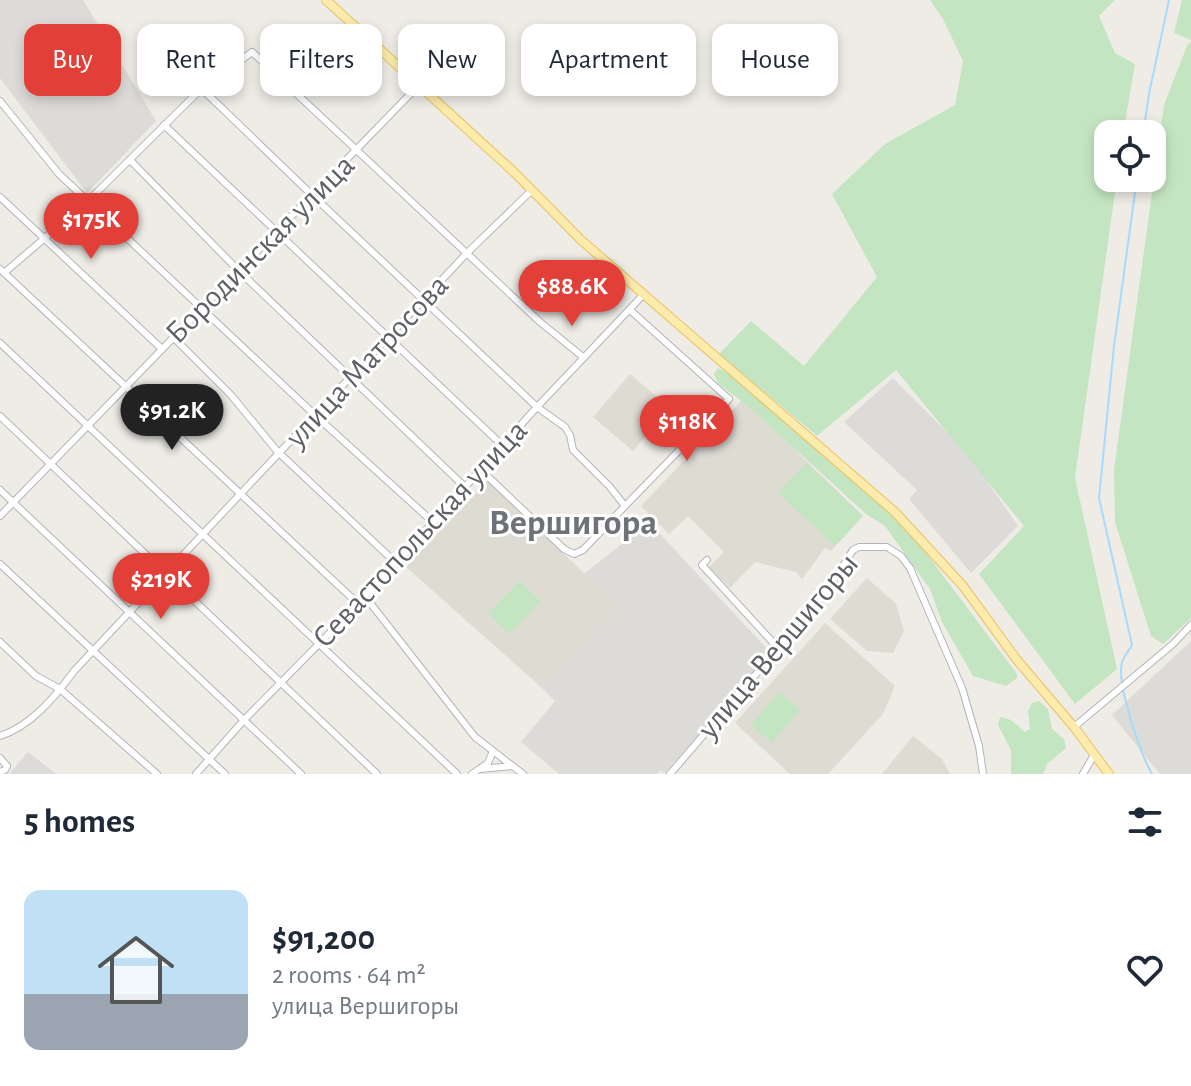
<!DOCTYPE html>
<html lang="en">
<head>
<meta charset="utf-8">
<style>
  body { margin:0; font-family:"Alegreya Sans",sans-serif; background:#f2f2f3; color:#1f2937; height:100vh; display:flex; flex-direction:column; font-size:30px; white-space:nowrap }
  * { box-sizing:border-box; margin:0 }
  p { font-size:26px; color:#747a83 }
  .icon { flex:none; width:44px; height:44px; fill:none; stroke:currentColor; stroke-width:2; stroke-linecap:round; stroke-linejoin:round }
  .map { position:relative; height:774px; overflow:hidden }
  .panel { display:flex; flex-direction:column; background:#fff; flex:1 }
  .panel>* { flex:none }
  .top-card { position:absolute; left:24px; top:24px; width:1144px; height:72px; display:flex; gap:16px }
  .controls { position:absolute; left:1094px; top:120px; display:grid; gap:16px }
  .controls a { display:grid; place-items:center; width:72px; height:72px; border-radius:16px; background:#fff; box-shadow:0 4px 12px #0003; font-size:40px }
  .price { position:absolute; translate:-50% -68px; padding:0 18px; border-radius:28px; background:#e13f38; color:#fff; font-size:26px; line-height:52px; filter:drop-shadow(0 2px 4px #0008) }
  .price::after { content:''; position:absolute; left:50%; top:48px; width:24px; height:18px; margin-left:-12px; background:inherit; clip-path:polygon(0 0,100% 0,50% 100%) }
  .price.current { background:#222; color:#fff }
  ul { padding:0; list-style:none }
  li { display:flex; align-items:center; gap:24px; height:200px; padding:0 24px }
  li+li { border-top:2px solid #e0e1e3 }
  li span { display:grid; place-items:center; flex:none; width:224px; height:160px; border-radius:16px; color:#555 }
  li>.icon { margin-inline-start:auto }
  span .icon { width:96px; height:96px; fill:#fffc; stroke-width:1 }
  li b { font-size:34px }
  h2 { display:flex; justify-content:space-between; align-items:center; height:96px; padding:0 24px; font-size:34px }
  .chip { padding:0 28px; border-radius:16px; background:#fff; box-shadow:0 4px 12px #0003; font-size:28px; line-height:72px }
  .chip.current { background:#e13f38; color:#fff }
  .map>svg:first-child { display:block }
  .industrial { fill:#dddbd7 }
  .education { fill:#dedbd3 }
  .green { fill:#c4e5c2 }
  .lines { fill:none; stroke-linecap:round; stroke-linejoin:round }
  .stream { stroke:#a8dafb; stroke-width:2 }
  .minor-casing { stroke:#b2b5b9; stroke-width:8 }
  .major-casing { stroke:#ebc061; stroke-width:10 }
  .minor { stroke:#fff; stroke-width:6 }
  .major { stroke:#fbecad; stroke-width:8 }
  .labels { text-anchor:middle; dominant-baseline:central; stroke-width:6; stroke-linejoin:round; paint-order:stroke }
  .street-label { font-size:32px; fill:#5d6065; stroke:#fff }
  .quarter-label { font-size:36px; font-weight:bold; fill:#6e7276; stroke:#fff }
</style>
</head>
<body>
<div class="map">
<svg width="1191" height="774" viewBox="0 0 1191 774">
  <rect width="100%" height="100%" fill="#eeece5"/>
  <g class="industrial">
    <polygon points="0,0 83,0 156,121 87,193 0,78"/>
    <polygon points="893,378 967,452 1018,526 971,573 909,499 917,490 844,422"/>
    <polygon points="649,522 768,650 751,675 665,773 660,770 657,774 559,774 521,742 555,701 541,687 621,610 584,574"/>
    <polygon points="1191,641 1191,774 1160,774 1112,715"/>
    <polygon points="28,752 56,774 9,774"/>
  </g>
  <g class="education">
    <polygon points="630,374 670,408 633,451 593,417"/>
    <polygon points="743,399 863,516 831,551 825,548 802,579 796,572 755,562 730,588 709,567 724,552 688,516 669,534 641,506"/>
    <polygon points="488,481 622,610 541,687 406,567"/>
    <polygon points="867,578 896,604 904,631 893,653 867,651 830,619"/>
    <polygon points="825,623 895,686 883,714 828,774 790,774 735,723"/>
    <polygon points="913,736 942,759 950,774 882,774"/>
  </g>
  <g class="green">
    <polygon points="930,0 1115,0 1099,16 1115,53 1135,64 1123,134 1108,134 1108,178 1117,178 1075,478 1117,669 1075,704 979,574 1024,526 896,370 817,436 719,354 751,321 804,366 877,277 832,194 885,144 955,105 963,61 943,19"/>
    <polygon points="1182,0 1191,0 1191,40 1174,33"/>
    <polygon points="1191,41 1191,618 1163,644 1151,636 1115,522 1114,470 1164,105 1187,46"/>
    <polygon points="718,368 733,376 882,506 920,545 1017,674 1017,678 1006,686 973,676 942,622 930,589 885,526 866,514 751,409 718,383 714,374"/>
    <polygon points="806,463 863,516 835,546 778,493"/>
    <polygon points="519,581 541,601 509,634 488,613"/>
    <polygon points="779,692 800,710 772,743 751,725"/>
    <polygon points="1039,701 1048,709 1052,729 1064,739 1066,748 1047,764 1043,774 1011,774 1011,750 998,725 1000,717 1011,720 1025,732 1030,729 1028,711 1032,703"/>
  </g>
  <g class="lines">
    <g class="stream">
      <polyline points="1143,134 1149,94 1169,0"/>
      <path d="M1137 178 1114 346 1099 498 1132 645C1129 650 1124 657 1122 662 1116 684 1141 755 1152 774"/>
    </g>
    <defs>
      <g id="minor">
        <polyline points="202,89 312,195 537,407 565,427 570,435 573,450 610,487 625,506 583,550 574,554 564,549 481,470"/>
        <polyline points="0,101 59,174 316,416 434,523"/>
        <polyline points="164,125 503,446"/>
        <polyline points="130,160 239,271 465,487"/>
        <polyline points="0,197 161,348"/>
        <polyline points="0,269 353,599 371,604"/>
        <polyline points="4,273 88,201 197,93 252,52 540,322 583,357"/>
        <polyline points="173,337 231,395 277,451 396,563"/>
        <polyline points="0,343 457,774"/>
        <polyline points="0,416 377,774"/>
        <polyline points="0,490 301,774"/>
        <polyline points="625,506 729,399 630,310"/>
        <polyline points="0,516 419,85"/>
        <polyline points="707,560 702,565 778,648"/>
        <polyline points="0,564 225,774"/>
        <polyline points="371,591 371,604 475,737 523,774"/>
        <polyline points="0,642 36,676 60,689 157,774"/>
        <polyline points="1074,727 1173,644 1191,625"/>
        <path d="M0 736C31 726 55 697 74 671L467 253 532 190"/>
        <polyline points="0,758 7,766 5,770 0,772"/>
        <polyline points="480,769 512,766"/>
        <polyline points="196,774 244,720 371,591 537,407 644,294"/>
        <polyline points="472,774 488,763 493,751"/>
        <polyline points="670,774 826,593 853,550 859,547 887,547 901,556 910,568 962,688 979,746 983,774"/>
        <polyline points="1083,774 1094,755"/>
      </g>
      <polyline id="major" points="326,0 517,175 581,240 895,512 963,586 1017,660 1074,727 1109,774"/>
    </defs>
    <use href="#minor" class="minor-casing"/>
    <use href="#major" class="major-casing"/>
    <use href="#minor" class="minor"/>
    <use href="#major" class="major"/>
  </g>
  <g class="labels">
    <g class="street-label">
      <text transform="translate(260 249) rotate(-45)">Бородинская улица</text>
      <text transform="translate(367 361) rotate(-47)">улица Матросова</text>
      <text transform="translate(420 534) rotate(-47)">Севастопольская улица</text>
      <text transform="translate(778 646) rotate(-50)">улица Вершигоры</text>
    </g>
    <g class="quarter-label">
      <text x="573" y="523">Вершигора</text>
    </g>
  </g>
</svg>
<div class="controls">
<a><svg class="icon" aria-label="locate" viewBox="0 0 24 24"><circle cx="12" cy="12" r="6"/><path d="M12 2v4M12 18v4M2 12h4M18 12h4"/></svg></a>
</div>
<b class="price" style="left:91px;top:261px">$175K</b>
<b class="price" style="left:572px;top:328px">$88.6K</b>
<b class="price current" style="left:172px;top:452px">$91.2K</b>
<b class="price" style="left:687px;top:463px">$118K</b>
<b class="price" style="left:161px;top:621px">$219K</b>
<div class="top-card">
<a class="chip current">Buy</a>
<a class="chip">Rent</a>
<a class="chip">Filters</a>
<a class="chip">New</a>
<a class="chip">Apartment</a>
<a class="chip">House</a>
</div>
</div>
<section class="panel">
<h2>5 homes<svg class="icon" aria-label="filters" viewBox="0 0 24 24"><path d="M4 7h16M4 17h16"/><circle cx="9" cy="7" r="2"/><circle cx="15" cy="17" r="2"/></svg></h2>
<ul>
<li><span style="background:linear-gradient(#bfe0f5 65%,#9aa5b1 0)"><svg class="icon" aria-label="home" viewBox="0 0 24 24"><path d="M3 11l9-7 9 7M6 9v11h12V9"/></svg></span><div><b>$91,200</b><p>2 rooms · 64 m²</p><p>улица Вершигоры</p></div><svg class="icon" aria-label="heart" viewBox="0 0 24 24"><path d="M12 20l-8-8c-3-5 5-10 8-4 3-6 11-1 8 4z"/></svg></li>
</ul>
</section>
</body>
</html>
